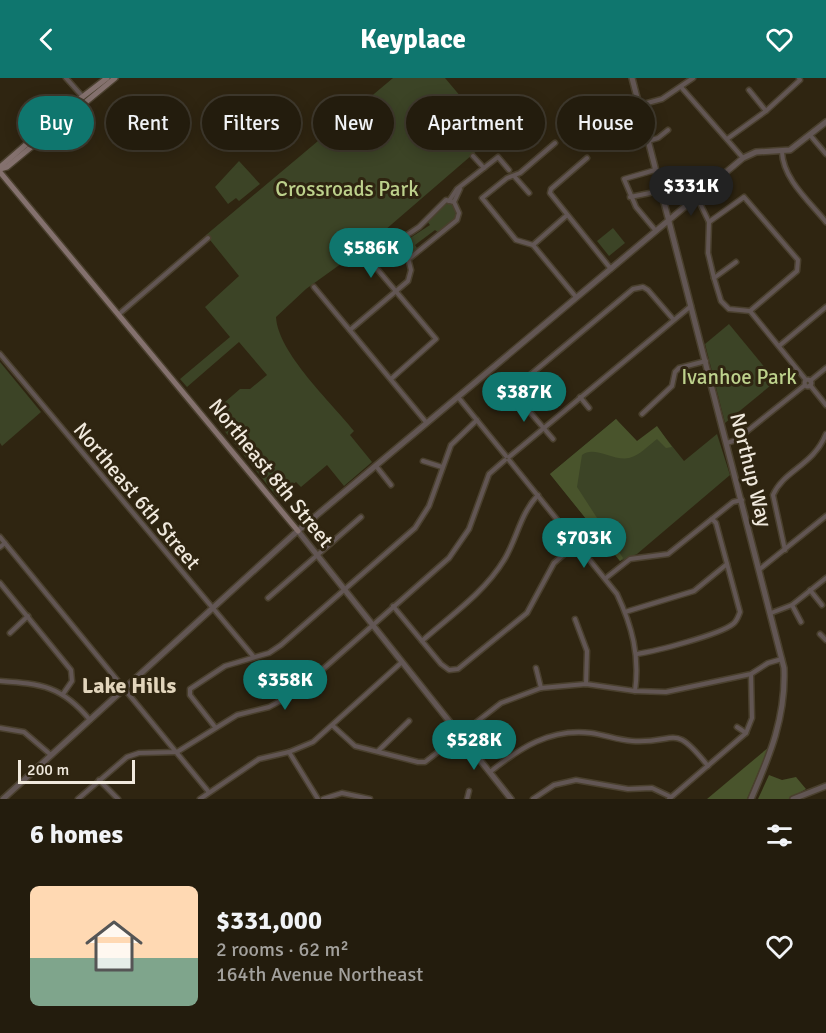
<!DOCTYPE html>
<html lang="en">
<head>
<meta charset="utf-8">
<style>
  body { margin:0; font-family:Signika,sans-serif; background:#2b2516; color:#f1f3f6; height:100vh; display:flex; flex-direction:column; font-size:22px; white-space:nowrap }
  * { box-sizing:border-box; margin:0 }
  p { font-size:20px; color:#a3a19d }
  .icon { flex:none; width:33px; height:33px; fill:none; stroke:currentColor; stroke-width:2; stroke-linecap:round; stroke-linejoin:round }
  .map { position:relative; height:721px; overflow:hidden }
  .drawer { display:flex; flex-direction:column; background:#231c0d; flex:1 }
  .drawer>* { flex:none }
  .guide { position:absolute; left:18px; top:18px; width:790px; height:54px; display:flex; gap:12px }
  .scale { position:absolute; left:18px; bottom:15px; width:117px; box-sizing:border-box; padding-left:6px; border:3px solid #f0e9dd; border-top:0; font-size:16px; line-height:21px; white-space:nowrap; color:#f0e9dd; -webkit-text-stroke:4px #2f2511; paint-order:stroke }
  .price { position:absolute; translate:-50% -51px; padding:0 14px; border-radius:21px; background:#0f766e; color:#fff; font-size:20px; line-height:39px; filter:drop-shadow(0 2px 3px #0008) }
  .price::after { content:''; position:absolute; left:50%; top:36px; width:18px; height:14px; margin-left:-9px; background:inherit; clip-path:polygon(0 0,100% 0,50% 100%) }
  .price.on { background:#222; color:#fff }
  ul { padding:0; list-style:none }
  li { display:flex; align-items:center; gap:18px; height:150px; padding:0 30px }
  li+li { border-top:2px solid #403a2e }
  li span { display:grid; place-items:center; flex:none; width:168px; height:120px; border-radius:9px; color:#555 }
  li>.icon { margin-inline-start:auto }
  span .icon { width:72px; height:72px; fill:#fffc; stroke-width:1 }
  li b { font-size:26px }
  h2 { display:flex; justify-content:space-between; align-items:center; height:72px; padding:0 30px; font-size:26px }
  .tag { padding:0 21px; border-radius:27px; background:#231c0d; box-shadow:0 3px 15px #0003,0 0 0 2px #403a2e; font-size:21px; line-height:54px }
  .tag.on { background:#0f766e; color:#fff }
  header { display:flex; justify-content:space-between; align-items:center; height:78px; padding:0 30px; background:#0f766e; color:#fff; font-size:27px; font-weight:800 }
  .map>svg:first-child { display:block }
  .green { fill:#3c4426 }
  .forest { fill:#49542c }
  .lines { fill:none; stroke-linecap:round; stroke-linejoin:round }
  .minor-casing { stroke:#4a402e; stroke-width:7 }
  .tertiary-casing { stroke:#4a402e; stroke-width:8 }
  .secondary-casing { stroke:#4a402e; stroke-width:8 }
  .minor { stroke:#625654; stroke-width:4 }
  .tertiary { stroke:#625654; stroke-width:5 }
  .secondary { stroke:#84716e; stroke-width:5 }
  .labels { text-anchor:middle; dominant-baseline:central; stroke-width:6; stroke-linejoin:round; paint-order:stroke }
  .park-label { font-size:21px; fill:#bdd18c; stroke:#2f2511 }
  .street-label { font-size:21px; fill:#f0e9dd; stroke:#2f2511 }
  .neighbourhood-label { font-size:22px; font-weight:bold; fill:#e2d5bc; stroke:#2f2511 }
</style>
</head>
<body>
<header><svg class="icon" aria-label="back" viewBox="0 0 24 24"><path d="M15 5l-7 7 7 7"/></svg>Keyplace<svg class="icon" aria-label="heart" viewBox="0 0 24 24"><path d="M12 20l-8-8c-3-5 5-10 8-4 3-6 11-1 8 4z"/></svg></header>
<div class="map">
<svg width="826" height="721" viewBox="0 0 826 721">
  <rect width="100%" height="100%" fill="#2f2511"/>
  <g class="green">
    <path d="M393 0H445L494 58 370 165 306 211 276 239C278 275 331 324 354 353L350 357 372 384 344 408 327 387 301 409 296 404 277 419 211 336 240 311H250L267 297 239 264 187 309 180 301 230 259 205 229 239 198 206 157Z"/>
    <polygon points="239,83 260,106 239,123 236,120 228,126 215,109"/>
    <polygon points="445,124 455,128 456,140 439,155 435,152 415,167 417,170 409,177 405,177 400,168 401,162 408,157 410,160 430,147 427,143"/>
    <polygon points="613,150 625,165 609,178 597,163"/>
    <polygon points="729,246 776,303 725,345 705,266"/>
    <polygon points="0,284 41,334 2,368 0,365"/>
    <polygon points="616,341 639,370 660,353 684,383 717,356 730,397 637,476 620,483 550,396"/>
  </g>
  <g class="forest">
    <path d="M616 341 637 363 657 348 672 369 666 370 657 361C649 367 639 378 629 380 612 383 594 367 582 377L577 409 623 480 620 483 550 396Z"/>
    <polygon points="769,669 747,721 707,721"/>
    <polygon points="769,697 782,702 796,699 806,711 789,721 758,721"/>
  </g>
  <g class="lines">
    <defs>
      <g id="minor">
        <polyline points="66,0 83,19"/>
        <polyline points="681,9 743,80"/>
        <polyline points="749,12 766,33"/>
        <polyline points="640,27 662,21 693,0"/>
        <polyline points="810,57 826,76"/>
        <polyline points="727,61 766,33 800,2 799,0"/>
        <polyline points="648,63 658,60 668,52"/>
        <polyline points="555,65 520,95 507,100 482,120 516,162 533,167 576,219"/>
        <path d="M782 74C783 101 810 124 826 144"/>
        <polyline points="473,78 484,90"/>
        <polyline points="587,80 551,111 550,115 611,191"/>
        <polyline points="655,92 624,101 636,129 656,153"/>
        <polyline points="514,98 529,115"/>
        <polyline points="630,119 650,115"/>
        <polyline points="697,119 709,144 708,175 714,200 721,223 729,231 750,233 806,302"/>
        <polygon points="446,122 454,124 459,135 457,142 410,180 403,179 398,172 398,163 419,149"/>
        <polyline points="449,123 457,111 498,79 509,92"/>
        <polyline points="454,124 460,111"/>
        <polyline points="709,144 744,119 798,182 797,193 750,233"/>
        <polyline points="533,167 566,138"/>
        <polyline points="362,173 436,261 391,301"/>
        <polyline points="714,200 736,184"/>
        <polyline points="314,209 426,344"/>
        <polyline points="119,236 208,160"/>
        <polyline points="350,252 408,203 411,192 408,180"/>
        <polyline points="779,268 826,229"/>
        <polyline points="0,276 253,578"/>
        <circle cx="808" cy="305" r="3.5"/>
        <polyline points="810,303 826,290"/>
        <polyline points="810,307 826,327"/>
        <polyline points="458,319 506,378"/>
        <polyline points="580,319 589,330"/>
        <polyline points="642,336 672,308 675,294 679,290 706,283"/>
        <polyline points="553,361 517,319 518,307 633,211 643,209 648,212 673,241"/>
        <polyline points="727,365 736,362 805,307"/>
        <polyline points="509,379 691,228"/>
        <path d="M509 382 617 516C632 548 640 578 635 613"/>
        <polyline points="423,383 442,389"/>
        <polyline points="376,388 391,407"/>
        <polyline points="0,459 208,713"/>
        <polyline points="0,469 5,465"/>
        <path d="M785 472 773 417C784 392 813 388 826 356"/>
        <polyline points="760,491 826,438"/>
        <polyline points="606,500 630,481 668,476 733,424 742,422"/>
        <polyline points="0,505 71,592 72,603 63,616"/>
        <polyline points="810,512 822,527"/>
        <polyline points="268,520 361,439"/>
        <polyline points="792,527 801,544"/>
        <polyline points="393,528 441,586 449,592 458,591 527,535 554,485 577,465"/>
        <polyline points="625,534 694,513 727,486"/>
        <polyline points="771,535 792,527 826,500"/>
        <polyline points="575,541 587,573 586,606"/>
        <polyline points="10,555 28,538"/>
        <polyline points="820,556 826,562"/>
        <path d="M422 563C450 538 484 515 504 482 517 461 520 436 538 417"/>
        <path d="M637 576C656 573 719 557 733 546 737 543 738 539 740 534L716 445 712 441"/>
        <polyline points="536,590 541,610"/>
        <path d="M0 603C42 606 62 608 90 642"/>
        <polyline points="333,648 355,668 418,684 425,684 501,625 541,610 586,606 635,613 666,614 751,596 768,585 782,581"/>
        <polyline points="215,649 190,617 190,611 225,588 269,575 281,567 415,450 429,428 451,367 477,342"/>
        <polyline points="737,649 746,655"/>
        <polyline points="0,650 24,654 51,677"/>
        <polyline points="378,673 409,643"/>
        <polyline points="289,674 318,721"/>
        <path d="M490 694C520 670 550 650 591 655 605 657 618 662 632 663 678 666 672 643 708 688"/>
        <polyline points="99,702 118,721"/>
        <polyline points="78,721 127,679 139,675 177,674 237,637 269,629 297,614 449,480 469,451 489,396 505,382"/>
        <polyline points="200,721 259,681 289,674 313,664 402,584"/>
        <polyline points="323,721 342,715 370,721"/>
        <polyline points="467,721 469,713"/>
        <polyline points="533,721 554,707 576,702 628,711 652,710 671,719"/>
        <polyline points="669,721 746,655 752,640 751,597"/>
      </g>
      <g id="tertiary">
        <path d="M632 0 784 590C786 639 770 677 751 721"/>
        <polyline points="298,453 511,721"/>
        <polyline points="3,721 293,457 743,80 756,74 790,72 826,44"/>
        <polyline points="793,721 826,708"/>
      </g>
      <g id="secondary">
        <polyline points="0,89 68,30 107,0"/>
        <polyline points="0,91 7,89 115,0"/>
        <polyline points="0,94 298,453"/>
      </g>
    </defs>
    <use href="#minor" class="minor-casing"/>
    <use href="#tertiary" class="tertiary-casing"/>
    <use href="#secondary" class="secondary-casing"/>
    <use href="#minor" class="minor"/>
    <use href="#tertiary" class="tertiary"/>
    <use href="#secondary" class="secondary"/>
  </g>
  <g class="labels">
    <g class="park-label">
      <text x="347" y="111">Crossroads Park</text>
      <text x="739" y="299">Ivanhoe Park</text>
    </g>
    <g class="street-label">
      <text transform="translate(751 392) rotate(76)">Northup Way</text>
      <text transform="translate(271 395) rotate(51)">Northeast 8th Street</text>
      <text transform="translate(137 418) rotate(50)">Northeast 6th Street</text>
    </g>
    <g class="neighbourhood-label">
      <text x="129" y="607">Lake Hills</text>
    </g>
  </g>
</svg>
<div class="scale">200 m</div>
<b class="price on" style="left:691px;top:139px">$331K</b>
<b class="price" style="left:371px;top:201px">$586K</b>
<b class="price" style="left:524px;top:345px">$387K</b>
<b class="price" style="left:584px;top:491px">$703K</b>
<b class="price" style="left:285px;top:633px">$358K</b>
<b class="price" style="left:474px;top:693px">$528K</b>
<div class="guide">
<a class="tag on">Buy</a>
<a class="tag">Rent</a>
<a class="tag">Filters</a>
<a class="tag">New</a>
<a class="tag">Apartment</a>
<a class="tag">House</a>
</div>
</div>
<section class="drawer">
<h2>6 homes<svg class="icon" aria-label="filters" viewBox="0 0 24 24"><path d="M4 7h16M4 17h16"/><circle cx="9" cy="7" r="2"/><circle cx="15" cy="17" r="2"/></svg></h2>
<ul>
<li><span style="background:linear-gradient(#ffd9b3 60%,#7fa58c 0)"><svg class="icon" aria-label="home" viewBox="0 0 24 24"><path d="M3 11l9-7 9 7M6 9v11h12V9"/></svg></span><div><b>$331,000</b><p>2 rooms · 62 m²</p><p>164th Avenue Northeast</p></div><svg class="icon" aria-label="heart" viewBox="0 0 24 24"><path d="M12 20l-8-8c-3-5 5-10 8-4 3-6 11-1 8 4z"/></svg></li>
</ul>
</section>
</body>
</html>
